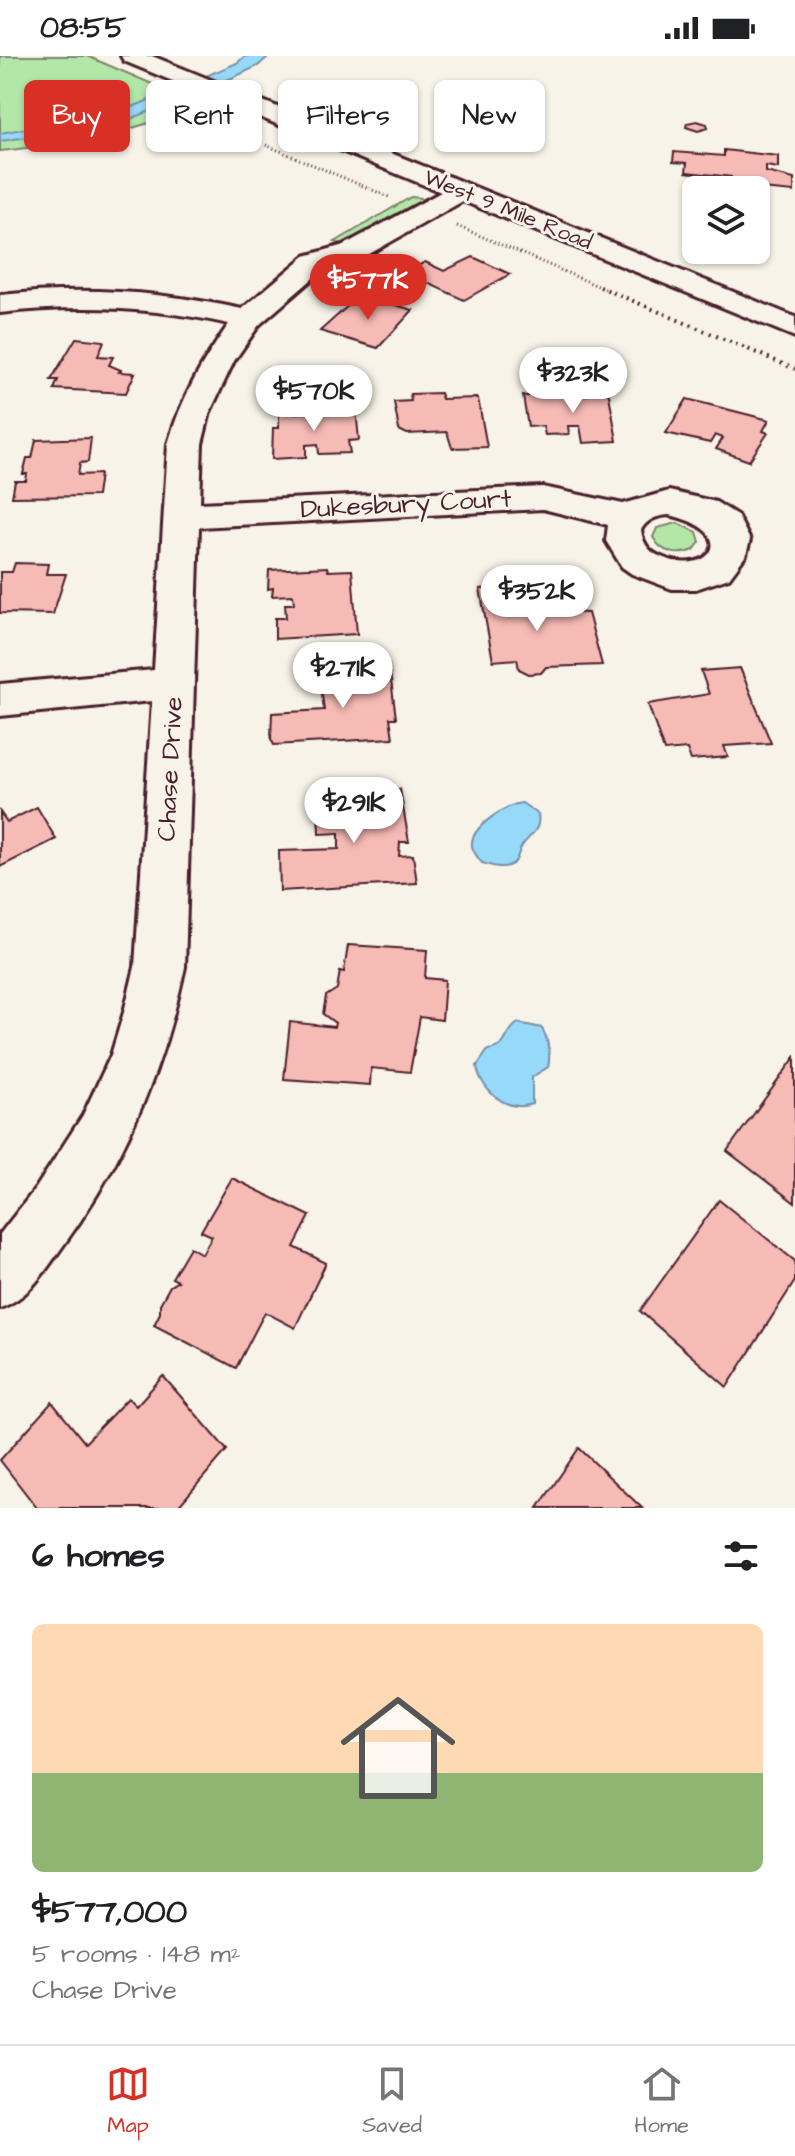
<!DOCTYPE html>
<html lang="en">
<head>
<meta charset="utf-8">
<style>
  body { margin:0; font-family:"Architects Daughter",sans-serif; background:#f2f2f2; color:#202124; height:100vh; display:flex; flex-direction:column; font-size:30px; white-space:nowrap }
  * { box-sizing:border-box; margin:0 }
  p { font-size:26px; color:#757577 }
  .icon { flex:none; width:44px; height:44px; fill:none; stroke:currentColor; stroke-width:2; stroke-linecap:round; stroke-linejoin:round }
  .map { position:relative; height:1452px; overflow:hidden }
  .sheet { display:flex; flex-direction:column; background:#fff; flex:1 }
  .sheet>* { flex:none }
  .top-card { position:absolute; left:24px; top:24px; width:748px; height:72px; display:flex; gap:16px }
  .fabs { position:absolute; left:682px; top:120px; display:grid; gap:16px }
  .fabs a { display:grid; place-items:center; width:88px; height:88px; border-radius:12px; background:#fff; box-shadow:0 2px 6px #0004; font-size:40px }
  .price { position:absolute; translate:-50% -68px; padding:0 18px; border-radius:28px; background:#fff; color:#222; font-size:26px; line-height:52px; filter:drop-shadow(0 2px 4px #0008) }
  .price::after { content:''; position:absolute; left:50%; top:48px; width:24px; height:18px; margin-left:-12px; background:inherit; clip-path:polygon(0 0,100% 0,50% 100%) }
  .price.current { background:#d93025; color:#fff }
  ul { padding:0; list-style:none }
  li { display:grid; align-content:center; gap:16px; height:424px; padding:0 32px }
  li+li { border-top:2px solid #e0e0e0 }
  li span { display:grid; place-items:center; height:248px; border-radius:12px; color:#555 }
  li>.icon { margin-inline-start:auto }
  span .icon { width:144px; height:144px; fill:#fffc; stroke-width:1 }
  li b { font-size:34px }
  h2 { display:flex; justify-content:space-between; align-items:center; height:96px; padding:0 32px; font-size:34px }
  .tag { padding:0 28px; border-radius:12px; background:#fff; box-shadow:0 2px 6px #0004; font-size:28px; line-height:72px }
  .tag.current { background:#d93025; color:#fff }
  .status { display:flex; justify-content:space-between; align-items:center; height:56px; padding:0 40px; background:#fff; direction:ltr }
  .status svg { height:22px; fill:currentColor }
  .tab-bar { display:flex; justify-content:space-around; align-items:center; height:112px; border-top:2px solid #e0e0e0; background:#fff; font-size:22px; color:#757577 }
  .tab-bar a { display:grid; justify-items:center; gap:4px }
  .tab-bar .current { color:#d93025 }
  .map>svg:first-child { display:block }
  .green { fill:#b2e7a8; stroke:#7e836a; stroke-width:2 }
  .water { fill:#97d9f9; stroke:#788fa7; stroke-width:2 }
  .building { fill:#f7bbb5; stroke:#4a1f2b; stroke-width:2 }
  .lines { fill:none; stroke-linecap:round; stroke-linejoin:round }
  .minor-casing { stroke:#4a1f2b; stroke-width:6 }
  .path-far1 { stroke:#4a1f2b; stroke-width:3; stroke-dasharray:1 3; stroke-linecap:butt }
  .path { stroke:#4a1f2b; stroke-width:4; stroke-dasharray:2 5; stroke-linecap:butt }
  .minor { fill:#f7f3e8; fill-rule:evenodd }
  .labels { text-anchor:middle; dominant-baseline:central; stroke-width:6; stroke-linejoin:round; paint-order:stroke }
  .far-street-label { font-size:22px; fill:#4a1f2b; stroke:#f7f3e8 }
  .street-label { font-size:26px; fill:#4a1f2b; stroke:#f7f3e8 }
</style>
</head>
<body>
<div class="status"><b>08:55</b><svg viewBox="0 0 49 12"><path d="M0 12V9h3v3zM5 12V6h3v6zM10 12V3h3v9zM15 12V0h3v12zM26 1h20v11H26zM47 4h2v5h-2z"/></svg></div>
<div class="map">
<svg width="795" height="1452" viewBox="0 0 795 1452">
  <rect width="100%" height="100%" fill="#f7f3e8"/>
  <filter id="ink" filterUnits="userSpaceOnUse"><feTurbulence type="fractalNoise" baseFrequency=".0125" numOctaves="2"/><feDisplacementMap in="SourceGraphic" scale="16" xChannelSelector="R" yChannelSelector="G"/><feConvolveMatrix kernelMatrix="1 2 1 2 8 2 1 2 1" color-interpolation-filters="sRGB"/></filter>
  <g filter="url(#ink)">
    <g class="green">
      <path d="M0 0H87L199 48C135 77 69 88 0 95Z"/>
      <polygon points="411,141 421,142 423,146 347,189 335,186"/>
      <path d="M677 467 697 476 700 486 694 494C678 501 661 497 653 481L657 472Z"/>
    </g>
    <g class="water">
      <polygon points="245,0 269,0 258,10 232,22 133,62 84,73 0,85 0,77 123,55 237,7"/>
      <path d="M522 747 538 758C541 775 530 778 522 790 516 799 519 807 508 810 499 813 490 809 482 807 478 802 473 796 472 790 469 772 507 748 522 747Z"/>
      <path d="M518 967 542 972C548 984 551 998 548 1011L532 1021V1048C507 1057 480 1034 477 1010L488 994C511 990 502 978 518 967Z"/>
    </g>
    <g class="building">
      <polygon points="697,65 707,68 708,72 698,75 686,71 687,67"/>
      <polygon points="724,94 778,100 778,112 766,110 766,116 794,123 794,136 761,133 761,128 731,125 731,121 686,116 687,107 673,106 674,96 724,100"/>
      <polygon points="473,201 510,218 464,244 406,217 425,206 444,215"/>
      <polygon points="367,241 413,254 378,292 320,275 351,247 359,249"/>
      <polygon points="76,282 104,285 98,300 113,301 109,309 121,314 119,316 135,317 126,337 54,333 58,324 51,324"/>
      <polygon points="586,335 604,335 609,339 617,385 583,387 580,370 568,370 569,378 545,379 543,370 528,371 523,340 587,339"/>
      <polygon points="440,337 442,343 478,342 487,391 452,392 447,376 407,378 399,374 394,346 411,345 410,338"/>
      <polygon points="687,343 769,364 763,375 768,377 749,405 716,393 723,382 715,379 710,387 666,377"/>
      <polygon points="356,354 359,384 348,385 350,397 319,398 318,388 306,389 306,401 272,403 273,372 279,372 279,358"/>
      <polygon points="91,382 88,406 80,407 78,419 100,418 97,440 12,441 15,425 26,425 27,418 23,418 27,402 32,402 36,384"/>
      <polygon points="15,507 48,508 46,518 66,518 53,558 0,557 0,516 12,516"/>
      <polygon points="327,511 328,515 352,514 357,578 275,583 275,562 286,562 285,548 294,548 293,539 272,540 273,532 268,533 269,514"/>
      <polygon points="519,530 524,554 538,550 560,551 561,556 588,557 602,609 546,611 541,617 529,618 519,613 517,603 493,605 480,533"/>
      <polygon points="389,609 396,662 390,662 393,682 274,689 271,683 272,657 324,654 321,630 328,629 324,627 327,612"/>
      <polygon points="740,612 771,687 724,690 728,701 691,704 687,693 664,695 648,648 709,638 701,615"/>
      <polygon points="400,733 409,786 400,786 399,800 413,799 417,827 280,835 279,795 339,793 339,777 319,778 318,753 326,753 325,737"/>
      <polygon points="37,751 56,783 0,811 0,756 7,766"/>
      <polygon points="348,889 427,894 425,922 445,924 442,964 420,961 410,1016 371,1012 370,1029 284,1023 290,966 334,971 335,967 323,958 326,940 337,933 340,915 344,916"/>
      <polygon points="795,1001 795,1147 727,1095"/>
      <polygon points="232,1122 310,1160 294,1191 326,1207 295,1272 265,1256 236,1312 154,1269 160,1257 160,1248 170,1230 178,1225 172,1222 190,1191 202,1198 212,1180 201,1175"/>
      <polygon points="719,1144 795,1205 795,1225 727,1331 640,1255"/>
      <polygon points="163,1320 227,1394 177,1452 37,1452 0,1404 52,1346 85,1387 128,1342 136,1350"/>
      <polygon points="579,1392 642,1452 538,1452"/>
    </g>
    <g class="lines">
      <defs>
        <path id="minor" d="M121 0H152L795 261V281L463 145 364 201 325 212 259 269 234 305 210 356 202 388 200 447 543 431 623 448 669 435 716 446 737 459 750 484 746 499 729 522 696 533H672L632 518 622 511 606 485 608 469 543 453 199 471 185 911C163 1015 123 1109 60 1194 42 1219 29 1241 0 1252V1178L36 1132 83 1059 111 999 124 956 135 911 152 645 0 660V628L154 614 168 388C181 343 202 306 229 268 153 251 78 248 0 257V239C82 230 161 235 242 253L305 200 344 189 441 136 124 5ZM669 459C742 475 711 521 664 502 650 497 643 489 641 474 647 463 657 460 669 459Z"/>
      </defs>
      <use href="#minor" class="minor-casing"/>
      <g class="path-far1">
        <polyline points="266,89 389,141"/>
        <polyline points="457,170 605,233"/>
      </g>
      <polyline class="path" points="600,231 795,313"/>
      <use href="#minor" class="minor"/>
    </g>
  </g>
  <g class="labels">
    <g class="far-street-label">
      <text transform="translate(508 154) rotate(22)">West 9 Mile Road</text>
    </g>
    <g class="street-label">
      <text transform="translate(406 448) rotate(-3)">Dukesbury Court</text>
      <text transform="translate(170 713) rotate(-87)">Chase Drive</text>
    </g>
  </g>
</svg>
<div class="fabs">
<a><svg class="icon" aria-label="layers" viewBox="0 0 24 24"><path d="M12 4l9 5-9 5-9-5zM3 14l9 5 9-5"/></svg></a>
</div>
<b class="price current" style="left:368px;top:266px">$577K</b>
<b class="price" style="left:573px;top:359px">$323K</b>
<b class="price" style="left:314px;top:377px">$570K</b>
<b class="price" style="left:537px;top:577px">$352K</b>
<b class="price" style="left:343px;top:654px">$271K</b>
<b class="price" style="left:354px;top:789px">$291K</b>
<div class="top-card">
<a class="tag current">Buy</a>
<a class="tag">Rent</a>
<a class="tag">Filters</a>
<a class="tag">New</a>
</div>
</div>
<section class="sheet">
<h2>6 homes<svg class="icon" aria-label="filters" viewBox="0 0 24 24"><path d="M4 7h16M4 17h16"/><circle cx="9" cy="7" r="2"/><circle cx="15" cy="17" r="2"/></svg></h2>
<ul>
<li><span style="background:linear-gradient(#ffd9b3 60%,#8fb573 0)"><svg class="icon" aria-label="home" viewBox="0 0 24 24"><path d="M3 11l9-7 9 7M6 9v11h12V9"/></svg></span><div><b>$577,000</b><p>5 rooms · 148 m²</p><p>Chase Drive</p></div></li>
</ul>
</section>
<nav class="tab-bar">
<a class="current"><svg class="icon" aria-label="map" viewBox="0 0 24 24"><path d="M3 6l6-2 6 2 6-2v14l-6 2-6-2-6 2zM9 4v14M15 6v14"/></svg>Map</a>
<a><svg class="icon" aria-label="saved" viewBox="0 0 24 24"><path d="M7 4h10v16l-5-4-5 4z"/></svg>Saved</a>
<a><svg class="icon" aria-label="home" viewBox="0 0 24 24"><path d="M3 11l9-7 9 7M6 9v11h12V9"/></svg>Home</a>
</nav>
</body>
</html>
